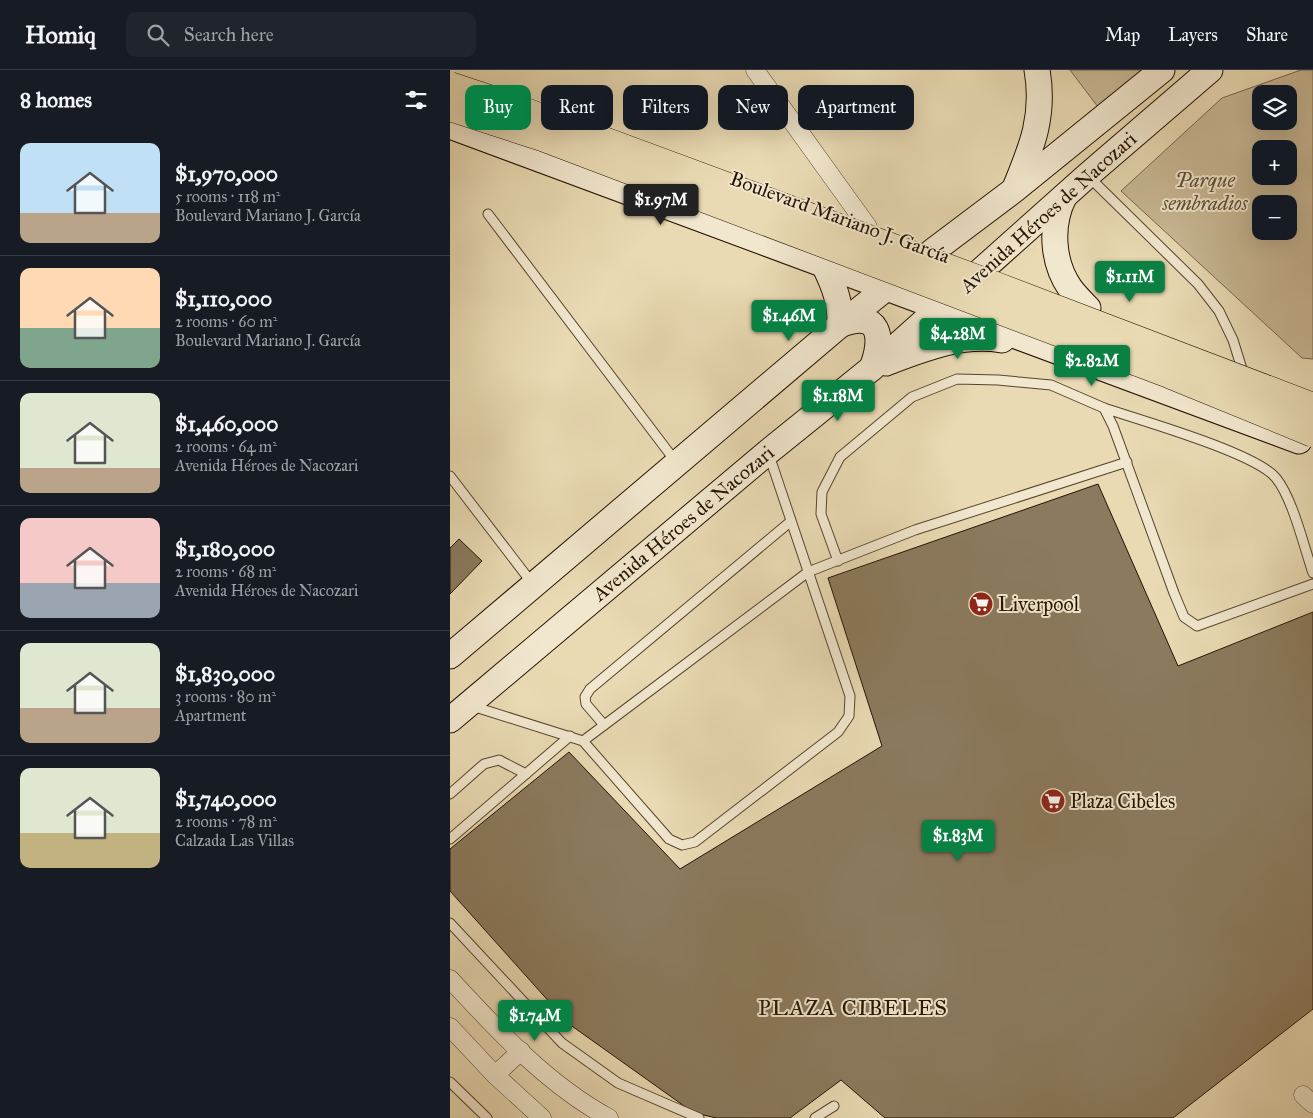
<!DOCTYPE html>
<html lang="en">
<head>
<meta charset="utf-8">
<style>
  body { margin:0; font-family:"IM FELL Great Primer",serif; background:#20242c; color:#f1f3f6; height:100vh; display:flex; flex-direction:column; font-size:19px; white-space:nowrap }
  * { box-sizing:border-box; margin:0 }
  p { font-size:16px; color:#9ea1a6 }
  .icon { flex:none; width:28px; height:28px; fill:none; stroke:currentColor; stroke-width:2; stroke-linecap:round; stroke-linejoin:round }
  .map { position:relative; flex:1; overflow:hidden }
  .side { display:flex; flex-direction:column; background:#171b24; width:450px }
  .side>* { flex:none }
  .banner { position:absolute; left:15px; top:15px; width:475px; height:45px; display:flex; gap:10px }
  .tools { position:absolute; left:802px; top:15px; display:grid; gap:10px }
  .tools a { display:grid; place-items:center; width:45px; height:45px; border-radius:10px; background:#171b24; box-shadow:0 5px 20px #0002; font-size:25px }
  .price { position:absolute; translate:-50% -42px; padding:0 11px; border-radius:5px; background:#0b8043; color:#fff; font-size:16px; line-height:32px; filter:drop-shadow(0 1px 2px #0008) }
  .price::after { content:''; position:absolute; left:50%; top:30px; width:15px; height:11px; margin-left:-8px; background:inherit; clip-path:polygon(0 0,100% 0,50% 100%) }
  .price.current { background:#222; color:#fff }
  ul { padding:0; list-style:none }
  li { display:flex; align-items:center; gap:15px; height:125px; padding:0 20px }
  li+li { border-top:1px solid #363941 }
  li span { display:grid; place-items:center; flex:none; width:140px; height:100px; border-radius:10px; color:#555 }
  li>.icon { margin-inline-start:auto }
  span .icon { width:60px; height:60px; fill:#fffc; stroke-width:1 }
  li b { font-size:21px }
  h2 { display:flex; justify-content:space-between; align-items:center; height:60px; padding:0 20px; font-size:21px }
  .chip { padding:0 18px; border-radius:10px; background:#171b24; box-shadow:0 5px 20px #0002; font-size:18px; line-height:45px }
  .chip.current { background:#0b8043; color:#fff }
  header { display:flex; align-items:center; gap:30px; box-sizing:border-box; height:70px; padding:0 25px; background:#171b24; border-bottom:1px solid #363941 }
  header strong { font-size:24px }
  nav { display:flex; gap:28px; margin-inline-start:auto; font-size:18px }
  .search { width:350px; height:45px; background:#20242c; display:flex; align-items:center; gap:12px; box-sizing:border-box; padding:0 18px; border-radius:10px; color:#9ea1a6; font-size:19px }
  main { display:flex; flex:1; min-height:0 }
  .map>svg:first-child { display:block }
  .green { fill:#c8b895; stroke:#76664b; fill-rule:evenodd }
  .building { fill:#8b7a5e; stroke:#251301 }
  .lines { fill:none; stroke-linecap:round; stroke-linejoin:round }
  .service-casing { stroke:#56452e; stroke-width:11 }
  .minor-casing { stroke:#56452e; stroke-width:19 }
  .secondary-casing { stroke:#251301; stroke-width:27 }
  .service { stroke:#f1e7ce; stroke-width:9 }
  .minor { stroke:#f1e7ce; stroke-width:18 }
  .secondary { stroke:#f1e7ce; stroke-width:25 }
  .primary-bridge-casing { stroke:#251301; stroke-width:29; stroke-linecap:butt }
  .primary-bridge { stroke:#e9dab3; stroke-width:28 }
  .labels { text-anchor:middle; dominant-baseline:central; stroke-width:4; stroke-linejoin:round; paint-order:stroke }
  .park-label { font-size:20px; font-style:italic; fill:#5e4d35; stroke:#f1e7ce }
  .street-label { font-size:20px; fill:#251301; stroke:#f1e7ce }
  .poi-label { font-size:20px; fill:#251301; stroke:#f1e7ce; text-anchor:start }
  .quarter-label { font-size:22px; letter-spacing:1px; fill:#251301; stroke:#f1e7ce }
</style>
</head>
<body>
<header>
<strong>Homiq</strong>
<div class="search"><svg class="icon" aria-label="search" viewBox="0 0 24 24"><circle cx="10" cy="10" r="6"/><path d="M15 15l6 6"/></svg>Search here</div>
<nav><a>Map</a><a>Layers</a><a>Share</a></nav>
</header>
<main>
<section class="side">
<h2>8 homes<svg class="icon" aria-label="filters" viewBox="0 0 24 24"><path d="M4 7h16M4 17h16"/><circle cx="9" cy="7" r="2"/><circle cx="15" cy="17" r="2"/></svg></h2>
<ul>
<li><span style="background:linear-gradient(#bfe0f5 70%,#b9a48a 0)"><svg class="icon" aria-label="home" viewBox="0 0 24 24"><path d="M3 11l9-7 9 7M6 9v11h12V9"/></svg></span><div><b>$1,970,000</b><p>5 rooms · 118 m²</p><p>Boulevard Mariano J. García</p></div></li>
<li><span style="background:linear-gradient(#ffd9b3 60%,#7fa58c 0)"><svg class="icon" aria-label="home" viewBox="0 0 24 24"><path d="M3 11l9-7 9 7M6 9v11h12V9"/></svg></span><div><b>$1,110,000</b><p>2 rooms · 60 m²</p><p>Boulevard Mariano J. García</p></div></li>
<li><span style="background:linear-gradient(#dfe7d0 75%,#b9a48a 0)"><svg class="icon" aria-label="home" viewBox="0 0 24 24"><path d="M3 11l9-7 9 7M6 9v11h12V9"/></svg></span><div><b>$1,460,000</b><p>2 rooms · 64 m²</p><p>Avenida Héroes de Nacozari</p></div></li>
<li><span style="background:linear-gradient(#f6c9c9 65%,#9aa5b1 0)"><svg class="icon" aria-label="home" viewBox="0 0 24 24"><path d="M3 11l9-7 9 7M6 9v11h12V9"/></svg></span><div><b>$1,180,000</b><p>2 rooms · 68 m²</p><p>Avenida Héroes de Nacozari</p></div></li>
<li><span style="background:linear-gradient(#dfe7d0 65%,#b9a48a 0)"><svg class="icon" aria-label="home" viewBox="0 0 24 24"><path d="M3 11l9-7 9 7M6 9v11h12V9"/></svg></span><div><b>$1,830,000</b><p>3 rooms · 80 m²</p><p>Apartment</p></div></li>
<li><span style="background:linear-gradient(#dfe7d0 65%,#c2b280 0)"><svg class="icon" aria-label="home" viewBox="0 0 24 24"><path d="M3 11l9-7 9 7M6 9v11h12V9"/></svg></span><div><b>$1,740,000</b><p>2 rooms · 78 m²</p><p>Calzada Las Villas</p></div></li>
</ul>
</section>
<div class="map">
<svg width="863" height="1048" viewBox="0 0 863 1048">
  <rect width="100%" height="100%" fill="#e9dab3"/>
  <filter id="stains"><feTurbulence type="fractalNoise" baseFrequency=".004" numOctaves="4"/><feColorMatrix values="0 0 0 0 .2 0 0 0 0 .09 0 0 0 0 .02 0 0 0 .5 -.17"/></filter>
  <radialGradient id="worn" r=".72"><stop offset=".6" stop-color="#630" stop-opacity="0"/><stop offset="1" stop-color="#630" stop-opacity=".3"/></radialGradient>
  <g class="green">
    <polygon points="620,0 698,0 648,37"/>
    <path d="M851 0H863V289L852 288 671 121 772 28ZM811 24H839V51H811ZM811 79H839V106H811ZM811 134H839V161H811Z"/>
  </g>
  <g class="building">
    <polygon points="648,414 728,596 863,542 863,939 723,1048 435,1048 391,1010 340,1048 267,1048 244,1043 119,954 0,821 0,779 119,682 230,799 432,676 378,508"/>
    <polygon points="9,469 32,491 0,524 0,478"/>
  </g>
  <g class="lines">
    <defs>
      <g id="service">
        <polyline points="639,107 748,214 769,241 783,270 792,299"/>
        <polyline points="38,144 226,392"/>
        <polyline points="0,406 82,513"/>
        <polyline points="388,491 371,444 372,422 390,387 462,327 507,309 548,310 601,315 654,338"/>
        <path d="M863 503C854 477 843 429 826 408 806 383 690 350 654 338L663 356 724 523 734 547 747 556 863 514"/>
        <polyline points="22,636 133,671 219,769 232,775 245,772 388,662 399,646 400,626 319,385"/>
        <polyline points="154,655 136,634 135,627 140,619 340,452"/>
        <polyline points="133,671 358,502 465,460 677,392"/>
        <polyline points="0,724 34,694 49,690 76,704"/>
        <polyline points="0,769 120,666"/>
        <polyline points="0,853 112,973 168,1013 249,1048"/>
        <polyline points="0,1012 37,1048"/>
        <polyline points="365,1048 384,1036"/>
      </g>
      <g id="minor">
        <polyline points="305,0 418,157"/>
        <path d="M0 909C47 960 98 1015 159 1048"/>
        <polyline points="0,957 45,1005 92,1048"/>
        <polyline points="45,1005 71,981"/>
        <polyline points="853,1025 863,1034"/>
      </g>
      <g id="secondary">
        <polyline points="0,56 849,371"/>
        <path d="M565 118C582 77 595 45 587 0"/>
        <path d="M614 127C600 155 602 192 620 218 625 225 632 232 638 238"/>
        <path d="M375 197C384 216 391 233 390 255 430 239 434 267 422 298"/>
        <path d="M436 293C473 279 512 263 552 270"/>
        <polyline points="0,586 390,255 483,181 564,120 712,0"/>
        <polyline points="0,650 318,382 422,298 638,105 760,0"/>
      </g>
    </defs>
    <use href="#service" class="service-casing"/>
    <use href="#minor" class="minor-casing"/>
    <use href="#secondary" class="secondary-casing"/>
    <use href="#service" class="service"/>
    <use href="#minor" class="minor"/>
    <use href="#secondary" class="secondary"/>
    <defs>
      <g id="primary-bridge">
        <polyline points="0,16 54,34 543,215 863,337"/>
        <polyline points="0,37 92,67 719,304 863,363"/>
      </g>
    </defs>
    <use href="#primary-bridge" class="primary-bridge-casing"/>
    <use href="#primary-bridge" class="primary-bridge"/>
  </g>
  <defs>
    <symbol id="supermarket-disc" viewBox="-11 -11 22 22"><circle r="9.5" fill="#8f2418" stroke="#f1e7ce"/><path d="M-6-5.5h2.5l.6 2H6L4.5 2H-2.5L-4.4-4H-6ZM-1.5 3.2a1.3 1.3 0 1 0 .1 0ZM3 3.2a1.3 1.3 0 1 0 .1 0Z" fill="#fff"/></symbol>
  </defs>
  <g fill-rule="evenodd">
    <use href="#supermarket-disc" x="517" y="520" width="28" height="28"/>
    <use href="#supermarket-disc" x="589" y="717" width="28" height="28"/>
  </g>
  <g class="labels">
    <g class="park-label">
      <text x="755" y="110">Parque<tspan x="755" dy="23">sembradios</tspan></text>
    </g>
    <g class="street-label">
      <text transform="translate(598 142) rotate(-42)">Avenida Héroes de Nacozari</text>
      <text transform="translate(390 147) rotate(20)">Boulevard Mariano J. García</text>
      <text transform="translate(233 453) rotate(-40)">Avenida Héroes de Nacozari</text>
    </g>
    <g class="poi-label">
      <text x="548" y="534">Liverpool</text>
      <text x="620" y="731">Plaza Cibeles</text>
    </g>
    <g class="quarter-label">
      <text x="403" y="937">PLAZA CIBELES</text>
    </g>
  </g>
  <rect width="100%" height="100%" filter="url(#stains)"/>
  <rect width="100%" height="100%" fill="url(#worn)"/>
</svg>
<div class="tools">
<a><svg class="icon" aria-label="layers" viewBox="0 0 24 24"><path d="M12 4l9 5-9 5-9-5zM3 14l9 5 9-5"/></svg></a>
<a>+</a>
<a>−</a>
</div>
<b class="price current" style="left:211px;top:156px">$1.97M</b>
<b class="price" style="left:680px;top:233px">$1.11M</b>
<b class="price" style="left:339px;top:272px">$1.46M</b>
<b class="price" style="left:508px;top:290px">$4.28M</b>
<b class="price" style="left:642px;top:317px">$2.82M</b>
<b class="price" style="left:388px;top:352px">$1.18M</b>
<b class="price" style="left:508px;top:792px">$1.83M</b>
<b class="price" style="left:85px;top:972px">$1.74M</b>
<div class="banner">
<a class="chip current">Buy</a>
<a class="chip">Rent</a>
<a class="chip">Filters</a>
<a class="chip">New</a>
<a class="chip">Apartment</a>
</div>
</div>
</main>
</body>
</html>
